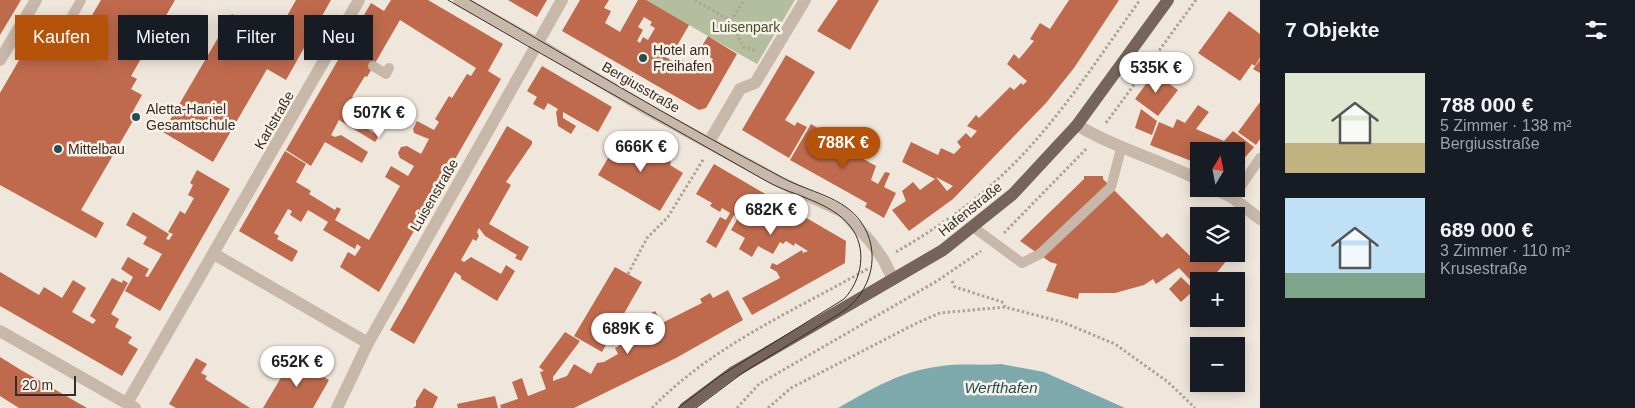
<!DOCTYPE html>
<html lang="de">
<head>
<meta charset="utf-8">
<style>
  body { margin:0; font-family:Arial,sans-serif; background:#242831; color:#f1f3f6; height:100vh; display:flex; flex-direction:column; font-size:19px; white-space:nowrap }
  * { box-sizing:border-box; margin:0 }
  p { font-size:16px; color:#9ea1a6 }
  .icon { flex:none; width:28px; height:28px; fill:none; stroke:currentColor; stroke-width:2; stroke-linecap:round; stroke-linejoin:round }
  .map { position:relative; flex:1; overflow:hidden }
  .details { display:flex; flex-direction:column; background:#171b24; width:375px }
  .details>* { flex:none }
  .banner { position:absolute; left:15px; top:15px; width:475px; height:45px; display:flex; gap:10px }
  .needle { width:32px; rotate:10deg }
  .controls { position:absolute; left:1190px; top:142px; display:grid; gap:10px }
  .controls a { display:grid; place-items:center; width:55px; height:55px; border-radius:0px; background:#171b24; box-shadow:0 2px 12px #0003; font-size:25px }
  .scale { position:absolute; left:15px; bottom:12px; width:61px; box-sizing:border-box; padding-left:5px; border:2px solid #352d28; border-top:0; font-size:14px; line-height:18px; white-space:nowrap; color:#352d28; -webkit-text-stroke:4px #f8f1e8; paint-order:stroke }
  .price { position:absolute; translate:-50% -42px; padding:0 11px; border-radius:18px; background:#fff; color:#222; font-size:16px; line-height:32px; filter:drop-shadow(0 1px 2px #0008) }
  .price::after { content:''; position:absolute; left:50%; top:30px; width:15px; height:11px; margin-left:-8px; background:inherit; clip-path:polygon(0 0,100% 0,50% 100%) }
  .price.selected { background:#b45309; color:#fff }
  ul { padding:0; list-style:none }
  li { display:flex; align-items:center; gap:15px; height:125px; padding:0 25px }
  li span { display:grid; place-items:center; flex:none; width:140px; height:100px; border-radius:0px; color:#555 }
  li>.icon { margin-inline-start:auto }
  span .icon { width:60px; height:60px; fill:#fffc; stroke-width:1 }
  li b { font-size:21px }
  h2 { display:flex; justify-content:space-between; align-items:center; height:60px; padding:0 25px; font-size:21px }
  .tag { padding:0 18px; border-radius:0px; background:#171b24; box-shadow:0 2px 12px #0003; font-size:18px; line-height:45px }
  .tag.selected { background:#b45309; color:#fff }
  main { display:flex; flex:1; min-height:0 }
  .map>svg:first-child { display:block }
  .green { fill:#b2be9d }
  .water { fill:#7da9ac }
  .building { fill:#bf6a4c; fill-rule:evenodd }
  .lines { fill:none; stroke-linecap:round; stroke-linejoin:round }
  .path { stroke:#b3a293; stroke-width:3; stroke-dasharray:2.5 2.5; stroke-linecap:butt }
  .service { stroke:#c8b8a9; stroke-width:10 }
  .minor { stroke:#c8b8a9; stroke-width:12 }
  .tertiary { stroke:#c8b8a9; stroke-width:12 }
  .primary { stroke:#76645a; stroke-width:12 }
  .tram { stroke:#352d28; stroke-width:1 }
  .poi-dot { fill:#204f54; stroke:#f8f1e8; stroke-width:2 }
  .labels { text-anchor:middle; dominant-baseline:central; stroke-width:5; stroke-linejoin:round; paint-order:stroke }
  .park-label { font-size:14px; fill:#44522d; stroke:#f8f1e8 }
  .poi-label { font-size:14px; fill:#352d28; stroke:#f8f1e8; text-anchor:start }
  .street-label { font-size:14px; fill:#352d28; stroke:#f8f1e8 }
  .water-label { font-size:15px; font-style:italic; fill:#204f54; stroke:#f8f1e8 }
</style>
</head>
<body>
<main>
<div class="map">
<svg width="1260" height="408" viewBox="0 0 1260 408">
  <rect width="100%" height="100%" fill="#f0e7dc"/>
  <polygon class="green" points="645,0 795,0 757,64"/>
  <path class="water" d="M1001 364 1044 372 1125 408H838C871 389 903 370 942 366 961 363 981 366 1001 364Z"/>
  <g class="building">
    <polygon points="0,0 21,0 0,35"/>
    <polygon points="101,0 175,0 131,76 137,79 131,89 142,95 133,111 137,114 81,210 104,223 96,238 0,185 0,93 40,24 55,32 53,36 67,44 82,18 88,22"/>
    <polygon points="296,0 331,0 286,80 267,69 213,162 163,132 232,14 274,39"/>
    <polygon points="391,0 428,0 503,44 488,71 501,79 379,292 340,267 348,252 355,256 361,247 357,244 355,249 323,230 328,222 308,210 301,222 290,215 292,211 288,209 274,233 279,236 277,239 298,251 292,262 239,231 285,151 306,164 296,182 311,191 309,194 335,210 337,207 341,209 335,220 369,240 400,186 385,177 391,166 408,176 414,166 400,158 398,153 401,147 407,146 421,154 429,139 414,133 413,129 417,121 434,130 439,122 435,119 449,96 452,98 467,74 471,76 476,68 400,20 367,77 365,76 352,97 361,102 355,112 347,107 344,113 349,116 352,113 371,125 368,129 379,136 375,142 339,120 331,135 335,137 341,135 368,152 362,163 325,142 311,166 286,150 371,3 384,11"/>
    <polygon points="508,0 547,0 537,17"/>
    <path d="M580 0H609L604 8 611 11 605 23 620 32 638 0H646L689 25 674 51 672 49 668 56H664L679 65 682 60 706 72 713 59 699 51 708 36 737 54 706 108 699 110 562 31ZM644 17 652 22 650 25 655 28 648 40 643 37 640 43 637 41 643 30 638 27Z"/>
    <polygon points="838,0 879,0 850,50 817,31"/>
    <path d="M1069 0H1119L1074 68 1046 103 953 199 909 231 892 210 906 201 902 191 913 182 920 190 935 179 902 162 911 142 938 155 941 148 954 154 961 147 957 142 966 133 971 138 977 131 967 126 976 115 979 118 1010 87 1014 90 1021 83 1023 85 1027 81 1007 64 1014 54 1019 59 1034 41 1030 39 1040 23 1050 29ZM936 177 953 186 947 191Z"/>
    <polygon points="1229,11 1260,34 1260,58 1255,66 1252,64 1240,81 1198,53"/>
    <polygon points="786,55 815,72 785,120 795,126 797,122 807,127 789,158 742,130"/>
    <polygon points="1260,60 1260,73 1253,69"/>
    <polygon points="542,66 612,107 598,132 563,112 563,118 576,126 571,134 558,126 556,112 558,109 548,103 544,110 533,104 537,97 527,91"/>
    <polygon points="1154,73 1178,90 1158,116 1135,99"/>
    <polygon points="1260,102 1260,139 1256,145 1238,132"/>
    <polygon points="1198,105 1209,112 1196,129 1224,141 1233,131 1254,147 1236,168 1236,151 1199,151 1199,164 1150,145 1159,122 1173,128 1177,119 1185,123"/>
    <polygon points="1141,109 1157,121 1152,135 1135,128"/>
    <polygon points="811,124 853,149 851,152 876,166 871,180 878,184 885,172 890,173 884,187 896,193 884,218 865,207 867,203 790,160"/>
    <polygon points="507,126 532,141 532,144 506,182 511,185 489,224 529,247 521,261 515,258 517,255 485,236 479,228 477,232 479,236 476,241 473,239 461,260 464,262 471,257 501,274 506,265 515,271 497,301 461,279 461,276 455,272 414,344 390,330"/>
    <polygon points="621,136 634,144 636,142 671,162 670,165 683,173 660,211 598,175"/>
    <polygon points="714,164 846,241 845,263 752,315 742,298 780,278 777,272 770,268 772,263 777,265 802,250 803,253 808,251 795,243 794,246 786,241 783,244 780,242 773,254 758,246 752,257 739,249 745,238 731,230 738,218 734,215 716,248 706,242 720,217 726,220 730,213 722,208 720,212 710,206 712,203 696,194"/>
    <polygon points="197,170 230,189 160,311 125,291 133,277 121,269 128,257 149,269 145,276 148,277 162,254 143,244 147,237 126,225 133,212 169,234 166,239 169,240 173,234 168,232 180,211 185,214 194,198 188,195 193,185 190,183"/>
    <polygon points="1084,176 1103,176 1103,179 1162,238 1167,233 1193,259 1198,254 1232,254 1210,281 1199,281 1199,289 1179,268 1156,284 1153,279 1144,285 1115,293 1079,293 1078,299 1046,291 1057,264 1050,262 1020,241 1084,179"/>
    <polygon points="615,267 642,282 602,352 574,336"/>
    <polygon points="0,272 39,295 44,287 62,298 73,280 86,288 72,312 93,324 96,320 90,316 112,278 122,283 123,280 128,283 111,314 119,319 115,327 132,337 128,343 138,349 122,376 0,306"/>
    <polygon points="1181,277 1194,290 1181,302 1169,289"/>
    <polygon points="728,290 743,320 676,358 574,408 501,408 500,405 518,399 512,382 522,378 528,396 546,389 540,372 544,371 539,367 565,332 580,341 553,377 553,381 567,376 574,364 591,374 597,363 604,362 618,354 615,348 619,346 616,341 621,339 623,343 645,332 639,319 655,311 662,323 702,303 700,299 710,293 713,298"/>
    <polygon points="0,357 21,370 87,408 19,408 0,396"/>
    <polygon points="196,358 207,364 201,373 207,376 205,379 250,408 176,408 169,404"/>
    <polygon points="292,359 329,380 313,408 263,408"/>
    <polygon points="424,388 438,397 433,408 413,408 416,406 416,401"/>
    <polygon points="495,396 498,408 458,408 457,404"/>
  </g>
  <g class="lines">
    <g class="path">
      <polyline points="695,0 731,21 743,47 757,51"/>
      <polyline points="731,21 744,0"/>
      <polyline points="1106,123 1196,0"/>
      <polyline points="1004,233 1087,148"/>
      <path d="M896 252C932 231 968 207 998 179 1054 128 1096 61 1140 0"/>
      <polyline points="628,274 647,238 668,217 704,158"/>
      <polyline points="952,281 955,287 1002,302 1005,307"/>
      <path d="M652 408C713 345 794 311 869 268"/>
      <polyline points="737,408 759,384 937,281 981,251"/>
      <polyline points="768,408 791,388 915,324 940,313 1005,307 1062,322 1115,344 1168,382 1195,408"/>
    </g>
    <g class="service">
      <polyline points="70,20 81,0"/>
      <polyline points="334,44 344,50"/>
      <polyline points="373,66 386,74 389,68"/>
      <polyline points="1233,198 1260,158"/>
      <polyline points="973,227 1022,263 1040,254 1111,187 1121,149"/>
    </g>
    <g class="minor">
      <polyline points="0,60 36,0"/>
      <path d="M1077 125C1117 149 1158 159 1199 180"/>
      <polyline points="709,142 740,89 755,83 805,0"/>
      <polyline points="1215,189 1233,198 1260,219"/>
      <polyline points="214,254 368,343"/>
      <polyline points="0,331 135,408"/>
      <polyline points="127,403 359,0"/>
      <polyline points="337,408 368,343 562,0"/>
    </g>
    <polyline class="tertiary" points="459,0 538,44 648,110 782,183 843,212 870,241 883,259 893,279"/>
    <polyline class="primary" points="685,408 732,373 943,250 1013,194 1077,125 1168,0"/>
    <g class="tram">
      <path d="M448 0C554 62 661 121 768 182 794 196 831 202 850 226 868 248 862 280 844 299L720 376 678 408"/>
      <path d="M470 0C574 60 677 122 783 178 809 192 844 197 861 222 882 252 872 292 842 312L744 372 696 408"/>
    </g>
  </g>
  <g class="poi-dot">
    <circle cx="643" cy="58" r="5"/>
    <circle cx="136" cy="117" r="5"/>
    <circle cx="58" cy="149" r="5"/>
  </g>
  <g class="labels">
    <g class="park-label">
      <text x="746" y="27">Luisenpark</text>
    </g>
    <g class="poi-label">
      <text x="653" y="50">Hotel am<tspan x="653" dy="16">Freihafen</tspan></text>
      <text x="146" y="109">Aletta-Haniel<tspan x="146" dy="16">Gesamtschule</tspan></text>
      <text x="68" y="149">Mittelbau</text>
    </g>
    <g class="street-label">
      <text transform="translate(641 87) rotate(30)">Bergiusstraße</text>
      <text transform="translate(274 120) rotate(-60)">Karlstraße</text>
      <text transform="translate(434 195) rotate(-60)">Luisenstraße</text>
      <text transform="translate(970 209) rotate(-39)">Hafenstraße</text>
    </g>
    <g class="water-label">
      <text x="1001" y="387">Werfthafen</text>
    </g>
  </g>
</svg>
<div class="controls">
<a><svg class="needle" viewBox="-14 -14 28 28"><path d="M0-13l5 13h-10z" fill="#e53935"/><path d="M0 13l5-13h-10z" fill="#9ea1a6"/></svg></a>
<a><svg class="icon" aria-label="layers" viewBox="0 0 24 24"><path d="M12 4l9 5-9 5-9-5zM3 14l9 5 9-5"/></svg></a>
<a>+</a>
<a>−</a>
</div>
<div class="scale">20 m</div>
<b class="price" style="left:1156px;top:94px">535K €</b>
<b class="price" style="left:379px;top:139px">507K €</b>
<b class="price selected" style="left:843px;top:169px">788K €</b>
<b class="price" style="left:641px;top:173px">666K €</b>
<b class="price" style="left:771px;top:236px">682K €</b>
<b class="price" style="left:628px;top:355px">689K €</b>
<b class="price" style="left:297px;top:388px">652K €</b>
<div class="banner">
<a class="tag selected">Kaufen</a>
<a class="tag">Mieten</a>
<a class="tag">Filter</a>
<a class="tag">Neu</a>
</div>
</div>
<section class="details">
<h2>7 Objekte<svg class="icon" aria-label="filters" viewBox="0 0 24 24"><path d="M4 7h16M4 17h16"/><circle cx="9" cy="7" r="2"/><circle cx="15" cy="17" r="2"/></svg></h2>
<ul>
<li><span style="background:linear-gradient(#dfe7d0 70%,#c2b280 0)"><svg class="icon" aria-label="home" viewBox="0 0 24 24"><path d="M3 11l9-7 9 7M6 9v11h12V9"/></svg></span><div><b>788 000 €</b><p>5 Zimmer · 138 m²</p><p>Bergiusstraße</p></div></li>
<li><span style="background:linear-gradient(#bfe0f5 75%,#7fa58c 0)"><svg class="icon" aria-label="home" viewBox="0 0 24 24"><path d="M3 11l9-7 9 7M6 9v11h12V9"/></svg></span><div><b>689 000 €</b><p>3 Zimmer · 110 m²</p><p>Krusestraße</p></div></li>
</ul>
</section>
</main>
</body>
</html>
